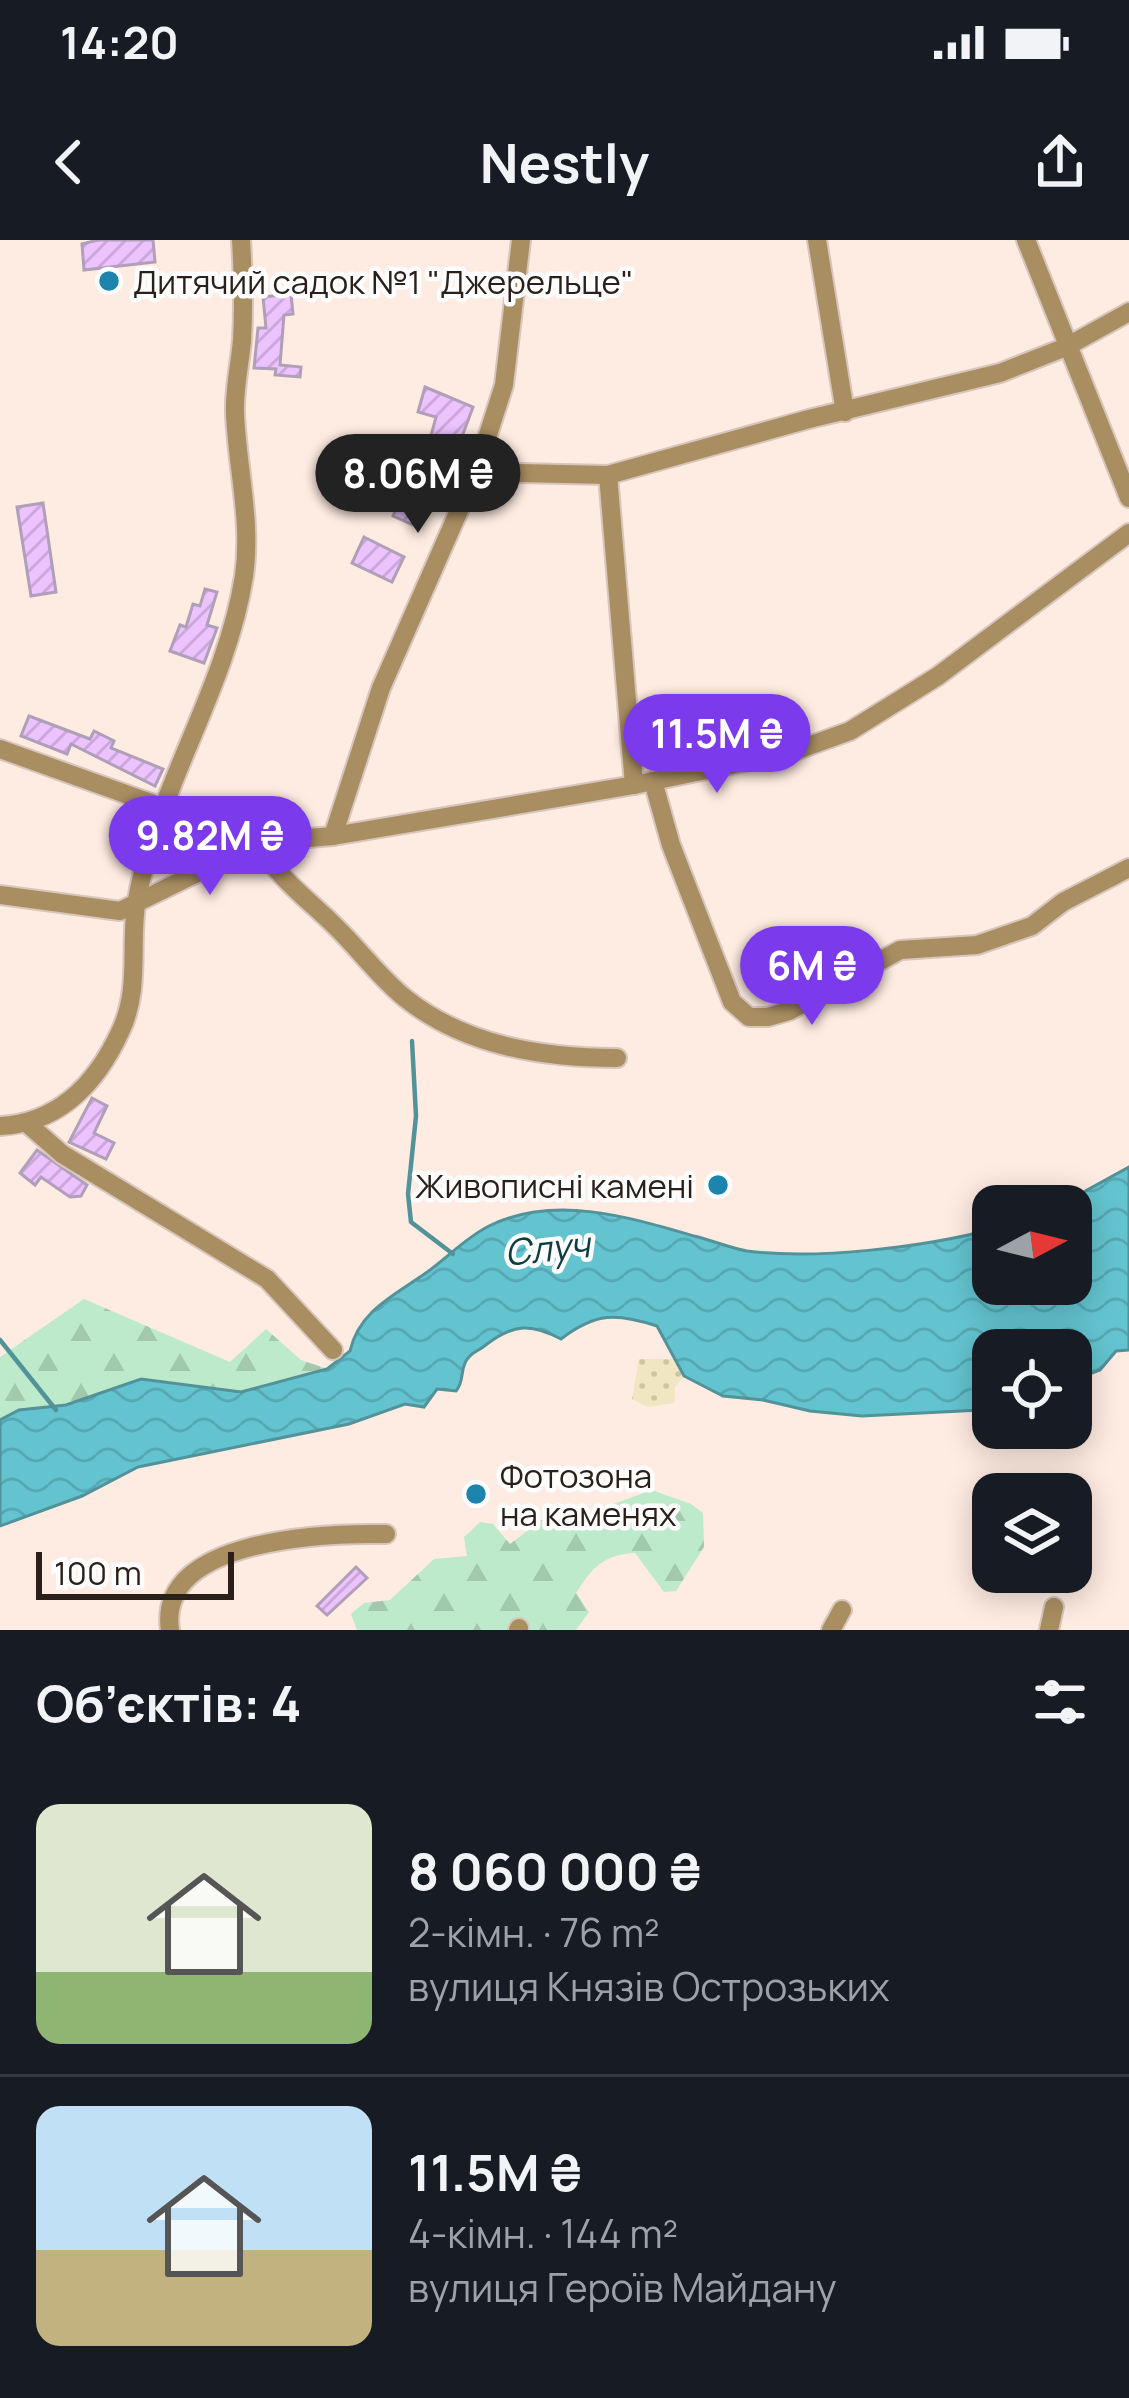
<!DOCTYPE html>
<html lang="uk">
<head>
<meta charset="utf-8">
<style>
  body { margin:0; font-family:Manrope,sans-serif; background:#242831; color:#f1f3f6; height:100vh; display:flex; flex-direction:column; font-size:45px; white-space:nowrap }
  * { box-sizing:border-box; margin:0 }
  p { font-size:39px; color:#9ea1a6 }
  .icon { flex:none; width:66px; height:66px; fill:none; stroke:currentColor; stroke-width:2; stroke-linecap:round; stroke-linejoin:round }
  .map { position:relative; height:1390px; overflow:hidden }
  .sheet { display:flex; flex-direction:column; background:#171b24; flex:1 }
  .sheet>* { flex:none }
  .needle { width:78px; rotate:83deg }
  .fabs { position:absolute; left:972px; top:945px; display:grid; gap:24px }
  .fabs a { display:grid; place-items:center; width:120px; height:120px; border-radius:24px; background:#171b24; box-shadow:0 6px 30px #0003; font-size:60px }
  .scale { position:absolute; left:36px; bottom:30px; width:198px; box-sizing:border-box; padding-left:12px; border:6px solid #2a1f19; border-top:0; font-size:33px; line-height:42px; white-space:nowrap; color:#2a1f19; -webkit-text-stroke:9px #fdfdfd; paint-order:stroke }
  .price { position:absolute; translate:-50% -102px; padding:0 27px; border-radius:42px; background:#7c3aed; color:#fff; font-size:39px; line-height:78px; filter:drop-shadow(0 3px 6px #0008) }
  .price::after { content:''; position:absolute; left:50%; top:72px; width:36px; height:27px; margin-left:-18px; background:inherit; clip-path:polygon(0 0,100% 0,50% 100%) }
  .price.selected { background:#222; color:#fff }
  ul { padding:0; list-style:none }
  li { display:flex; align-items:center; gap:36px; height:300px; padding:0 36px }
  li+li { border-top:3px solid #363941 }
  li span { display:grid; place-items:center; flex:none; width:336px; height:240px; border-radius:24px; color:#555 }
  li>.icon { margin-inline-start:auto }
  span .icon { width:144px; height:144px; fill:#fffc; stroke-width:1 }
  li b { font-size:51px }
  h2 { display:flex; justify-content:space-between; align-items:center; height:144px; padding:0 36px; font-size:51px }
  .status { display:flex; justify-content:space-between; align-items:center; height:84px; padding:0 60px; background:#171b24; direction:ltr }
  .status svg { height:33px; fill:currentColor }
  header { display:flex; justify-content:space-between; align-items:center; height:156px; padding:0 36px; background:#171b24; font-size:54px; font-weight:700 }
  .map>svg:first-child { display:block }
  .forest { fill:url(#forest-firs) }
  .sand { fill:url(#sand-dots) }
  .water { fill:url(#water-waves); stroke:#529299; stroke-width:3 }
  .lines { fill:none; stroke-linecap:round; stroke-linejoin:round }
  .stream { stroke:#529299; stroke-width:4.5 }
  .building { fill:url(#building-hatch); stroke:#b09fb8; stroke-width:3 }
  .minor-casing { stroke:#d8c6bd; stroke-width:22 }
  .minor { stroke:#a98e62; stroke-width:18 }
  .poi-dot { fill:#1d84ae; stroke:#fdfdfd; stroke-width:4.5 }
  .labels { text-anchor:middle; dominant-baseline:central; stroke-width:9; stroke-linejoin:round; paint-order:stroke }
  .poi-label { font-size:33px; fill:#2a1f19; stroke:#fdfdfd; text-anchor:start }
  .water-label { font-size:36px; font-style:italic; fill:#0d3c41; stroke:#fdfdfd }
</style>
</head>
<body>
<div class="status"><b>14:20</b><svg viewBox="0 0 49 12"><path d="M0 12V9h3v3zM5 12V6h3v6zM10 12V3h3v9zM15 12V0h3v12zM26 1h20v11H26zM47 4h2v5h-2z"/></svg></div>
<header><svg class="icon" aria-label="back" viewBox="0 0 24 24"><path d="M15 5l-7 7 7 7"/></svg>Nestly<svg class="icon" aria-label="share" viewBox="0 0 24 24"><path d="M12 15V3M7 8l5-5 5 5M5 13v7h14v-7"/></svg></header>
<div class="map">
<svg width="1129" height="1390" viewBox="0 0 1129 1390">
  <defs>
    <pattern id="forest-firs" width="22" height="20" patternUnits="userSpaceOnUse" patternTransform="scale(3)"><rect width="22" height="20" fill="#bceaca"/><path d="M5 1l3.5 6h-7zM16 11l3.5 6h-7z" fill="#a2c8ad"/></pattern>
    <pattern id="sand-dots" width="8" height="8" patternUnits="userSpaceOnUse" patternTransform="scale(3)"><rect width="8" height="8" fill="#f0e6c1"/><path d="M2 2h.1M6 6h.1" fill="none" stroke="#cec5a5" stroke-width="1.8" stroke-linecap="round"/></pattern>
    <pattern id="water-waves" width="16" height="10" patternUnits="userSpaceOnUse" patternTransform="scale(3)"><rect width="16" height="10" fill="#63c4d0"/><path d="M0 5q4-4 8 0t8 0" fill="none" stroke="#56a8b2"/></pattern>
    <pattern id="building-hatch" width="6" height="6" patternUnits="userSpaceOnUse" patternTransform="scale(3)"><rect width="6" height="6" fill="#ecc3ff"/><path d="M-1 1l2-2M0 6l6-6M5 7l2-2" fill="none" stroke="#cba7da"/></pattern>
  </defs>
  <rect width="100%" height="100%" fill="#feebe1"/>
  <g class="forest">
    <polygon points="84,1059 230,1122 266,1089 301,1120 328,1129 241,1152 141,1139 66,1165 20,1170 0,1180 0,1117"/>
    <path d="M652 1250 691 1264 703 1273 704 1307 676 1351 664 1352 635 1313C604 1314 592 1328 576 1353L589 1372 576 1390H357L351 1374 364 1363 390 1360 434 1319 467 1316 464 1297 480 1282 493 1284 510 1304 543 1279 560 1275 576 1284 597 1265H611Z"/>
  </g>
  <polygon class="sand" points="639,1119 676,1119 684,1136 675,1147 674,1163 648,1167 632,1159"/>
  <path class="water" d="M1129 927V1110L1116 1111 1100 1130 1071 1141V1110H993V1163L981 1170 862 1176 810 1171 763 1160 723 1156 684 1136 657 1086C617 1073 596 1072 561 1099 531 1083 514 1084 487 1104 479 1111 469 1113 465 1123 460 1135 464 1141 456 1151L437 1149 424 1167 405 1164 349 1184 138 1227 82 1256 0 1286V1180L19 1170 66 1165 141 1139 241 1152 327 1129 350 1111C359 1072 391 1057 423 1035 445 1020 465 998 489 986 554 954 629 977 694 996 711 1000 730 1008 747 1011 817 1020 925 1007 993 989V1044H1071V966H1058Z"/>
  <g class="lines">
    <g class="stream">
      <polyline points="412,801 416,876 408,954 411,982 453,1014"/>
      <polyline points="0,1100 56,1170"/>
    </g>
  </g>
  <g class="building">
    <polygon points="98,0 153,0 155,22 84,30 82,4"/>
    <polygon points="291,54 293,74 284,75 280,125 301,127 300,137 275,135 276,129 254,128 258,88 266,88 263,57"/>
    <polygon points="425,147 473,167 454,218 449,216 439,246 384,228 389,216 423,226 436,177 418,172"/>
    <polygon points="404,252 429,264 418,287 393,276"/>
    <polygon points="43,263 56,352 31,356 17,267"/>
    <polygon points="364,297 404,317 392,342 352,323"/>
    <polygon points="205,349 217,352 207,385 217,388 204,423 170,411 180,385 186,387 193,364 200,366"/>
    <polygon points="29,476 90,499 94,491 114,501 111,508 163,529 155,546 71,504 67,514 21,496"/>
    <polygon points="92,858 107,866 94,893 114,903 106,919 69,902"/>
    <polygon points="37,910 87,945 81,956 70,957 41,937 35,945 20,933"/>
    <polygon points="356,1327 367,1338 327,1375 317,1366"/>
  </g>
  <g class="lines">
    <defs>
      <g id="minor">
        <polyline points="817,0 845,172"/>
        <polyline points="1026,0 1129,258"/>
        <polyline points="476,232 608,235 809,179 1000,133 1066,107 1129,72"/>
        <polyline points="608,235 634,545"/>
        <polyline points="0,509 260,602 333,596 634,545 792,512 850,491 938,436 1129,293"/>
        <polyline points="653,541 671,605 732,762 749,777 768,777 789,771 900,710 977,705 1032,686 1063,662 1129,628"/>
        <polyline points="333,596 381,448 476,232 504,145 521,0"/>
        <path d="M0 655 120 671 260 602C273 635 309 660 334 685 358 708 379 737 405 758 465 806 543 818 617 818"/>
        <polyline points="29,885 62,914 267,1039 333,1110"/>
        <path d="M0 886C59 883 97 843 121 790 140 749 130 707 136 665 155 550 226 451 244 336 252 281 237 227 235 173 234 149 240 124 242 100 244 66 243 34 241 0"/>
        <path d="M170 1390C156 1298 327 1293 386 1294"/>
        <polyline points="518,1390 519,1388"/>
        <polyline points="831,1390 842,1370"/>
        <polyline points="1049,1390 1054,1367"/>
      </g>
    </defs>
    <use href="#minor" class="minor-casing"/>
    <use href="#minor" class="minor"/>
  </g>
  <g class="poi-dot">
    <circle cx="109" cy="41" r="12"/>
    <circle cx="718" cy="945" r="12"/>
    <circle cx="476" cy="1254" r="12"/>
  </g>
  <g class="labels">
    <g class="poi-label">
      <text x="133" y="41">Дитячий садок №1 "Джерельце"</text>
      <text x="694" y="945" text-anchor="end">Живописні камені</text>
      <text x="500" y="1235">Фотозона<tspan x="500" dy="38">на каменях</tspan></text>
    </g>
    <g class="water-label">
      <text transform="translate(547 1008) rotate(-6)">Случ</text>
    </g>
  </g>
</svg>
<div class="fabs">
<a><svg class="needle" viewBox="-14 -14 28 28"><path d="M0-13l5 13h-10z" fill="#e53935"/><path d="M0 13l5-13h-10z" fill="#9ea1a6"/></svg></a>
<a><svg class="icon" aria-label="locate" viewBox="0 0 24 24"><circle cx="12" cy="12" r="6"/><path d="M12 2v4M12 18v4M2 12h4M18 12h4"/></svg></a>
<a><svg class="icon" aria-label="layers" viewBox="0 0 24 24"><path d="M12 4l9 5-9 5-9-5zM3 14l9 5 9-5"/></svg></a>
</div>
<div class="scale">100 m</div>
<b class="price selected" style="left:418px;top:296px">8.06M ₴</b>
<b class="price" style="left:717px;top:556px">11.5M ₴</b>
<b class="price" style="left:210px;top:658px">9.82M ₴</b>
<b class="price" style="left:812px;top:788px">6M ₴</b>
</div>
<section class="sheet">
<h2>Об’єктів: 4<svg class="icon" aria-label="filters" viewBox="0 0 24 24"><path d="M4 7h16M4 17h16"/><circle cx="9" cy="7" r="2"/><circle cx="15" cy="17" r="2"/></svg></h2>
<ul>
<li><span style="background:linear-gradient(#dfe7d0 70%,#8fb573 0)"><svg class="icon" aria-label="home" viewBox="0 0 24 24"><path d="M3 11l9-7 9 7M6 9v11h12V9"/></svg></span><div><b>8 060 000 ₴</b><p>2-кімн. · 76 m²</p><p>вулиця Князів Острозьких</p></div></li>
<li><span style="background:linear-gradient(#bfe0f5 60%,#c2b280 0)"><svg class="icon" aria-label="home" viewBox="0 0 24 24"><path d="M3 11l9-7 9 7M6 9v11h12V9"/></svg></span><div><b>11.5M ₴</b><p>4-кімн. · 144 m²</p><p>вулиця Героїв Майдану</p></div></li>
</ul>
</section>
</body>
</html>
